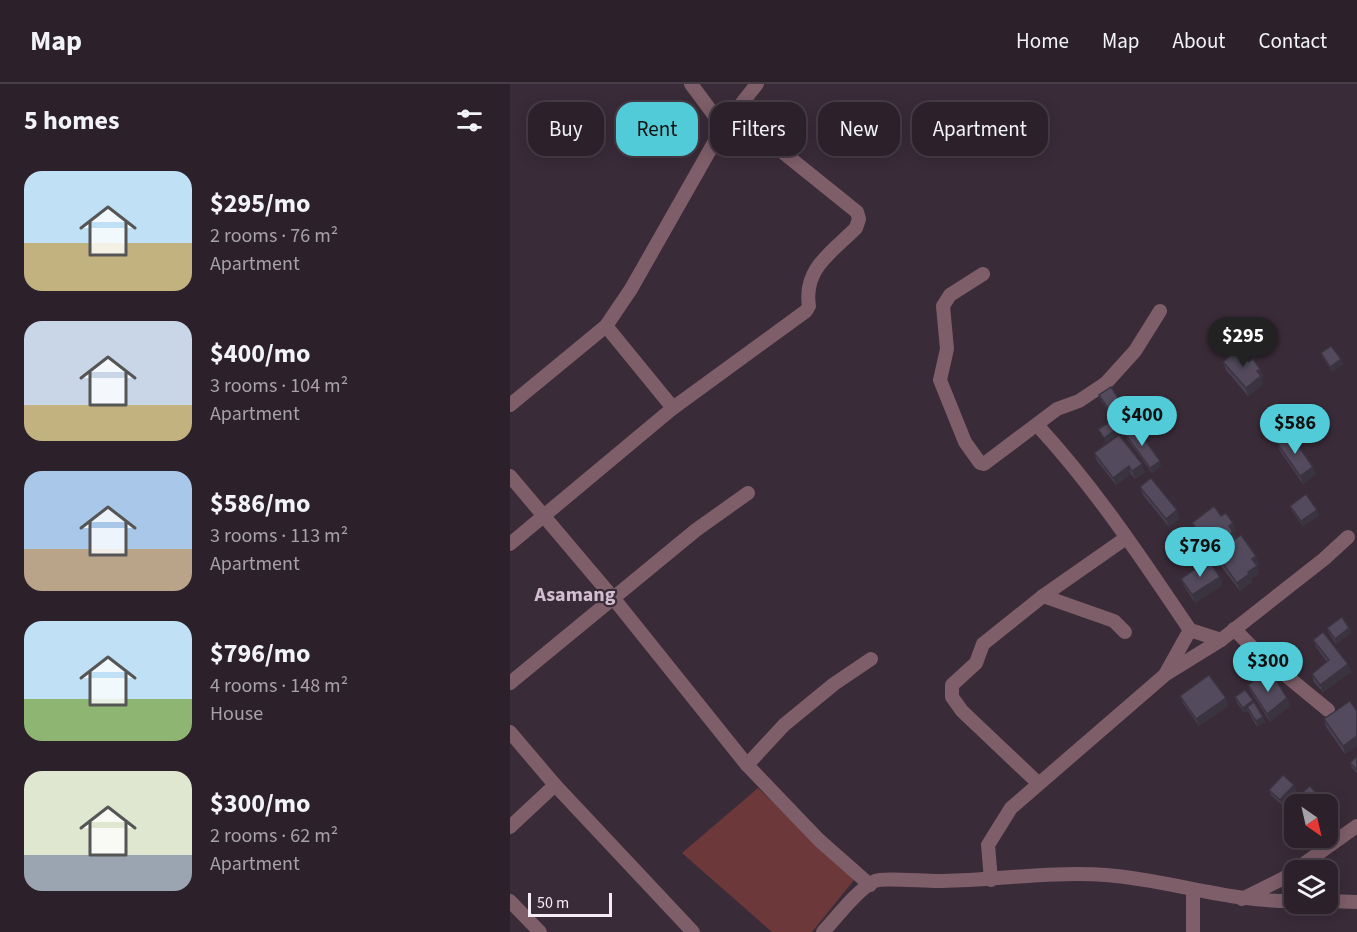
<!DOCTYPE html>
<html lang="en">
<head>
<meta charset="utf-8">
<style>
  body { margin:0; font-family:"Source Sans 3",sans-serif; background:#342832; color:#f1f3f6; height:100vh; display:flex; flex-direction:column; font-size:22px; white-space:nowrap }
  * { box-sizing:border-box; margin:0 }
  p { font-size:20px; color:#a6a3a8 }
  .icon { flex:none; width:33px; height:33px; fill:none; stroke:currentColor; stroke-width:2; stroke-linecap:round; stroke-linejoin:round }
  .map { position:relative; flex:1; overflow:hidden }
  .side { display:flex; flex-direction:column; background:#2c202a; width:510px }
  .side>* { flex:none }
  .banner { position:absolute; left:18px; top:18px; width:570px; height:54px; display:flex; gap:12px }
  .needle { width:39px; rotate:146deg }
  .buttons { position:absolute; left:774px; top:710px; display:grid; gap:12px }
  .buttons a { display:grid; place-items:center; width:54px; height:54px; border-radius:12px; background:#2c202a; box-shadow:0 3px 15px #0003,0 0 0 2px #483e47; font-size:30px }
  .scale { position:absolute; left:18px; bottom:15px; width:84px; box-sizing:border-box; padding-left:6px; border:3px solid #f6ecf5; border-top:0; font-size:16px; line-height:21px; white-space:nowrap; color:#f6ecf5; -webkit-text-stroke:4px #3a2b38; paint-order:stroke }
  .price { position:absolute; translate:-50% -51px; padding:0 14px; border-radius:21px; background:#52cbd9; color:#111; font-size:20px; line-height:39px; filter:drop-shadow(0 2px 3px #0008) }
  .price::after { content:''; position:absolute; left:50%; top:36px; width:18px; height:14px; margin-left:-9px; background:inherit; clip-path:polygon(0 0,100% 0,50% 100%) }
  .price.selected { background:#222; color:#fff }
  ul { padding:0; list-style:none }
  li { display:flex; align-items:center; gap:18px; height:150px; padding:0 24px }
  li span { display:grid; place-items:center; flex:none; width:168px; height:120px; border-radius:18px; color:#555 }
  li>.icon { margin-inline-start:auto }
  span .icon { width:72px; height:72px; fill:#fffc; stroke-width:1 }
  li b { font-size:26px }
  h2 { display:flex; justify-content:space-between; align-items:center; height:72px; padding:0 24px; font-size:26px }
  .chip { padding:0 21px; border-radius:18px; background:#2c202a; box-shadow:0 3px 15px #0003,0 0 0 2px #483e47; font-size:21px; line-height:54px }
  .chip.selected { background:#52cbd9; color:#111 }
  header { display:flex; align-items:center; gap:36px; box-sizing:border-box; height:84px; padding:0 30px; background:#2c202a; border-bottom:2px solid #483e47 }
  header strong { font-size:28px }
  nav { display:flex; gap:33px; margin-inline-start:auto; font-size:21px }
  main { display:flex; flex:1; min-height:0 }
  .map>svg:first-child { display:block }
  .green { fill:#6d3839 }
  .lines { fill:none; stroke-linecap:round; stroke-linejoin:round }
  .minor { stroke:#7d5e69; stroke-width:14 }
  .wall { fill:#474050 }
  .shaded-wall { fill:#3a3441 }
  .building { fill:#534a5d; stroke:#3a3441; stroke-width:1.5 }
  .labels { text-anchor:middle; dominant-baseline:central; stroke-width:4.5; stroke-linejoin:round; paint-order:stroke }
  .quarter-label { font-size:20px; font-weight:bold; fill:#d2bed0; stroke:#3a2b38 }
</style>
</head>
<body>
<header>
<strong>Map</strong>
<nav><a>Home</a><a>Map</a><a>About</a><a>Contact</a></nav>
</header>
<main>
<section class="side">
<h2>5 homes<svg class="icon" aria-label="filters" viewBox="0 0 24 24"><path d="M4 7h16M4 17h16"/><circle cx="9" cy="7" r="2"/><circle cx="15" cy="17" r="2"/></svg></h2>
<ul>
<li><span style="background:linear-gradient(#bfe0f5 60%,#c2b280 0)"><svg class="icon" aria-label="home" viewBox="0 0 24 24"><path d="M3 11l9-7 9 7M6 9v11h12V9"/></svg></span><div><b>$295/mo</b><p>2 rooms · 76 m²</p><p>Apartment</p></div></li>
<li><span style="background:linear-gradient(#c9d6e8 70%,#c2b280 0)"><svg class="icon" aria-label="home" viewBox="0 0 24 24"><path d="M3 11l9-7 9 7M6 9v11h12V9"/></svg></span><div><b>$400/mo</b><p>3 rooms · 104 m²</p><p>Apartment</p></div></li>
<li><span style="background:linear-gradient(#a9c7e8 65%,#b9a48a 0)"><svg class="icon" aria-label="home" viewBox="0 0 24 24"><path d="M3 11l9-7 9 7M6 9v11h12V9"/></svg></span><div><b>$586/mo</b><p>3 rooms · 113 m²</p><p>Apartment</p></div></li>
<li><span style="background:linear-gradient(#bfe0f5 65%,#8fb573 0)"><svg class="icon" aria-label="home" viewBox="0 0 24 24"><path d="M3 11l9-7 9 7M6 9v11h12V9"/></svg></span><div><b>$796/mo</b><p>4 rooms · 148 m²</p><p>House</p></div></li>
<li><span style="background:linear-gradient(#dfe7d0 70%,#9aa5b1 0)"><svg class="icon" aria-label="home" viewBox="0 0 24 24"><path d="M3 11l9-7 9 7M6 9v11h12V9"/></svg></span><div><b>$300/mo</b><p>2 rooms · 62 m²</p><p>Apartment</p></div></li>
</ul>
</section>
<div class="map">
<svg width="847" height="848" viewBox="0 0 847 848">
  <rect width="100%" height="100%" fill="#3a2b38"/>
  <polygon class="green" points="248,704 344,796 302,848 262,848 172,769"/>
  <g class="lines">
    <g class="minor">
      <polyline points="181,0 213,43"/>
      <polyline points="473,190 440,211 433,222 437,265 430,296 455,358 470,379 474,380 547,325 569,317 596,299 625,267 650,227"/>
      <polyline points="96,242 163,324"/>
      <polyline points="0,321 96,242 121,205 213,43 247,0"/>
      <path d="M528 342C585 404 633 476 680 546L711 556"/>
      <polyline points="0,392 104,515 237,681 309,756 360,801"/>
      <path d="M0 460 163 324 296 227 299 222C293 185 322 168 346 144L349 135 347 128 224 29"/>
      <polyline points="533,512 604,537 615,548"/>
      <polyline points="724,545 746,567 818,626"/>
      <polyline points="656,589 680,546"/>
      <polyline points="0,599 186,446 238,409"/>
      <polyline points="0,648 45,701 183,848"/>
      <polyline points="237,681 274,641 324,600 361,575"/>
      <polyline points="528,699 452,627 442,613 442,601 466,579 473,560 533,512 616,454"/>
      <polyline points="0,743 45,701"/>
      <polyline points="481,796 478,761 501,724 656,590 711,556 814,475 838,453"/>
      <polyline points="683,807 683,848"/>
      <polyline points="732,815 774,794 847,742"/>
      <polyline points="0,817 30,848"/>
      <polyline points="818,817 847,818"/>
      <path d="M313 848C326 834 348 805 365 797 374 793 419 798 433 797 487 796 542 787 596 791 661 796 717 818 784 817"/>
    </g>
  </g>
  <g class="wall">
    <polygon points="811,269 831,275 833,280 822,288 813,274"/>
    <polygon points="713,278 739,278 750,285 753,293 751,294 753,300 738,312 716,286"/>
    <polygon points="589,311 624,341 612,349 591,316"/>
    <polygon points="751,334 766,334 775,335 776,341 773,344 778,352 806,390 793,400 770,367 767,359 753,339"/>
    <polygon points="615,350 651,382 642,389 617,355"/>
    <polygon points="584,369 635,388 625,395 621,390 606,401 587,377"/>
    <polygon points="630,403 670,434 659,443 633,411"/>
    <polygon points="780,422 807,426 809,431 793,442 782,427"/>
    <polygon points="711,432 726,447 723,449 726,454 749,480 746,482 749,490 741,495 742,498 730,507 707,477 705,471 704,472 685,446 682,439"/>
    <polygon points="710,493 712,501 685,519 674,502 671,495"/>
    <polygon points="817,544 839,544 841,549 826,560 819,549"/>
    <polygon points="803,556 841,588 813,608 804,598 802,590 817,578 806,563"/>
    <polygon points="761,599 777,614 780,622 760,638 741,608 738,601"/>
    <polygon points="670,612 718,622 689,642 673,619"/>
    <polygon points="725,613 744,618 755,638 747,643 738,627 735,629 727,619"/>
    <polygon points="847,627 847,662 835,670 816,643 814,635"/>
    <polygon points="847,672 847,689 842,684 840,679"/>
    <polygon points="784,701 786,707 772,721 761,711 759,706"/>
  </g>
  <g class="shaded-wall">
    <polygon points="831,275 833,280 822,288 820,283"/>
    <polygon points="750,285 753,293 751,294 753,300 738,312 736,304 747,287"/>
    <polygon points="775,335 776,341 772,345 770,340"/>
    <polygon points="622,336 624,341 612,349 611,344"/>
    <polygon points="607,345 609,350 595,359 594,354"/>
    <polygon points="776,348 778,353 768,360 766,355"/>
    <polygon points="650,377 651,382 642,389 640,384"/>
    <polygon points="632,380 635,388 625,395 622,387"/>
    <polygon points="619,382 621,390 606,401 603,394"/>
    <polygon points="803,383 806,390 793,400 790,392"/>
    <polygon points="667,426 670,434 659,443 656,435"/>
    <polygon points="807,426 809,431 793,442 791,437"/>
    <polygon points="723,439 726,447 723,449 726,456 705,469 705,471 704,472 701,464 719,442"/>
    <polygon points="746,472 749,480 745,483 742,475"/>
    <polygon points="747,482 749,490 741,495 742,498 730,507 727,499 738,488"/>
    <polygon points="710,493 712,501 685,519 682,511"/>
    <polygon points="839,544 841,549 826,560 825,555"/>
    <polygon points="838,580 841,588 813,608 810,601"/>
    <polygon points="716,614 718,622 689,642 686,635"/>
    <polygon points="777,614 780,622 760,638 757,630"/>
    <polygon points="743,616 745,621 737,623 738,627 735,629 733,624"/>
    <polygon points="753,633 755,638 747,643 746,637"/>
    <polygon points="847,652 847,662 835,670 833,662"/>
    <polygon points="784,701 786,707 772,721 770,716"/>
    <polygon points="819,724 821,729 818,732 818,725"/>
  </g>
  <g class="building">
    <polygon points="821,262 831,275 820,283 811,269"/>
    <polygon points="728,265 739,278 743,275 750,285 747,287 751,292 736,304 713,278"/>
    <polygon points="601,303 622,336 611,344 589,311"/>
    <polygon points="761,326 766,334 769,330 775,335 770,340 776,348 766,355 751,334"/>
    <polygon points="602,337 607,345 594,354 588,345"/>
    <polygon points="625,342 650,377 640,384 615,350"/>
    <polygon points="780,350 803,383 790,392 767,359"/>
    <polygon points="609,351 632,380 622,387 619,382 603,394 584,369"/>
    <polygon points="641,394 667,426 656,435 630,403"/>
    <polygon points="796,410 807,426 791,437 780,422"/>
    <polygon points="704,422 711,432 716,429 723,439 719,442 723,448 701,464 682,439"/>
    <polygon points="731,451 746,472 742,475 747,482 738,488 739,490 727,499 705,469"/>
    <polygon points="698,476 710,493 682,511 671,495"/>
    <polygon points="832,533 839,544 825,555 817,544"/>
    <polygon points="813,548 838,580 810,601 802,590 819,576 803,556"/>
    <polygon points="755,589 761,599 766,596 777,614 757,630 738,601"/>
    <polygon points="699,591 716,614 686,635 670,612"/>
    <polygon points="735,606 743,616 733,624 725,613"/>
    <polygon points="840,617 847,627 847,652 833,662 814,635"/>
    <polygon points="744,618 753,633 746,637 737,623"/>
    <polygon points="847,672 847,686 840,679"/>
    <polygon points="773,691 784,701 770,716 759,706"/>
    <polygon points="800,702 816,720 793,720 787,713"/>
  </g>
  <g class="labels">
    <g class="quarter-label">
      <text x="65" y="511">Asamang</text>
    </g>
  </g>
</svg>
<div class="buttons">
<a><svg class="needle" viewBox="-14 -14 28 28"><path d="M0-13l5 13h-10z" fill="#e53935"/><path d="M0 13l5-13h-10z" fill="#a6a3a8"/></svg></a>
<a><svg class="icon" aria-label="layers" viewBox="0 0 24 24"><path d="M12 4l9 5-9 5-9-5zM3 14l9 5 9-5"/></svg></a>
</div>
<div class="scale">50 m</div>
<b class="price selected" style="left:733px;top:284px">$295</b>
<b class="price" style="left:632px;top:363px">$400</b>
<b class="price" style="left:785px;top:371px">$586</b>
<b class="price" style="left:690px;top:494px">$796</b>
<b class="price" style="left:758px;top:609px">$300</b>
<div class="banner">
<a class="chip">Buy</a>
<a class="chip selected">Rent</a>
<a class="chip">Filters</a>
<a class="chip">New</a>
<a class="chip">Apartment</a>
</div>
</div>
</main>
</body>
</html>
